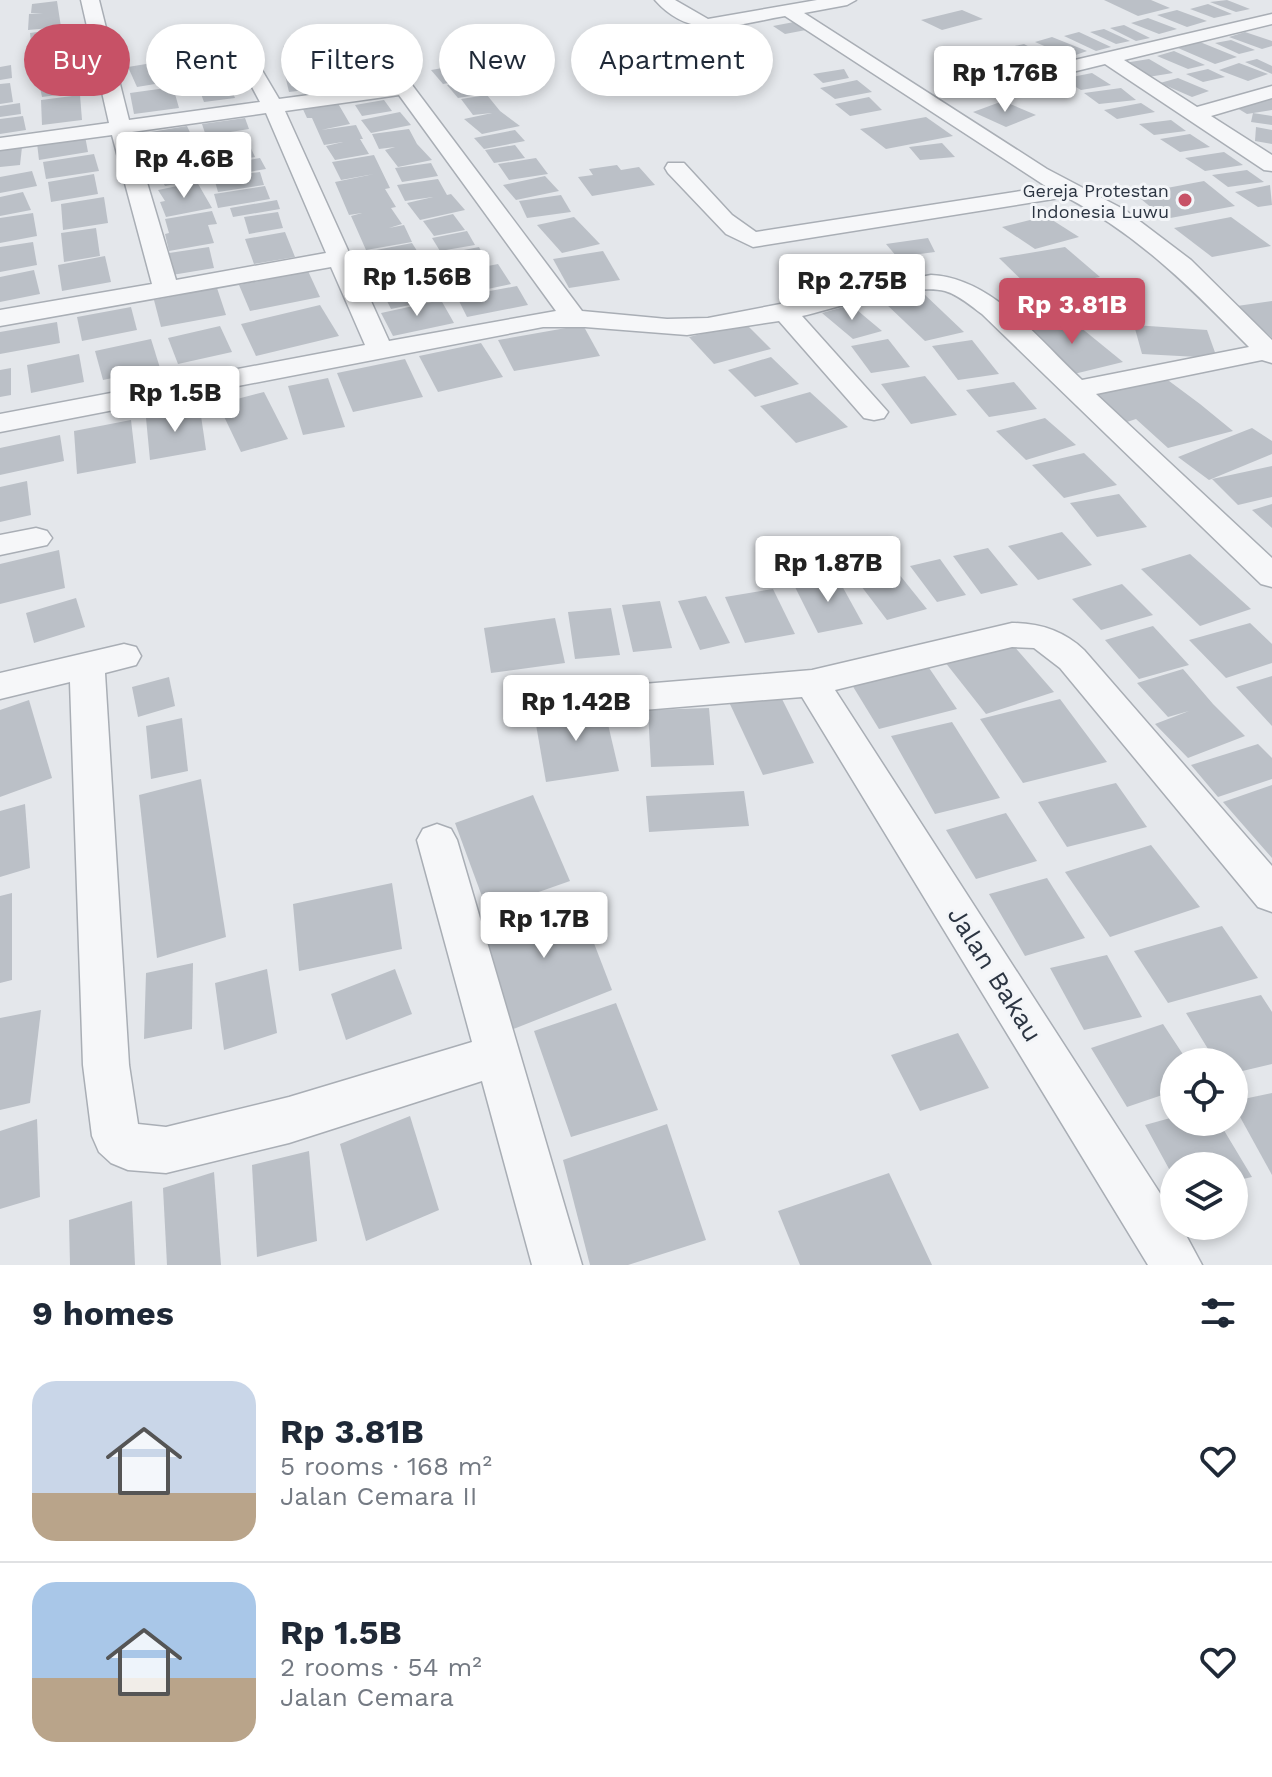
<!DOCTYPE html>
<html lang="en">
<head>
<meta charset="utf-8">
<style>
  body { margin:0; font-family:"Work Sans",sans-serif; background:#f6f6f7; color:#1f2937; height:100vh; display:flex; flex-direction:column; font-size:30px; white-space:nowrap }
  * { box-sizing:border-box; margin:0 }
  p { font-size:26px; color:#747a83 }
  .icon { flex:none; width:44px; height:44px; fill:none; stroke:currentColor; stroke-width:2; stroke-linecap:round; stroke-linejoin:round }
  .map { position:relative; height:1265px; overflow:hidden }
  .side { display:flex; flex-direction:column; background:#fff; flex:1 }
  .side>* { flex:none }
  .guide { position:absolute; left:24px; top:24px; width:800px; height:72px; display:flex; gap:16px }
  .buttons { position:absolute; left:1160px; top:1048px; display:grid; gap:16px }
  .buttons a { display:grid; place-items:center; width:88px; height:88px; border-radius:50%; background:#fff; box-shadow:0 4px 12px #0003; font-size:40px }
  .price { position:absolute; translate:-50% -68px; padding:0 18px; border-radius:8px; background:#fff; color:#222; font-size:26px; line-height:52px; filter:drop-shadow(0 2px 4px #0008) }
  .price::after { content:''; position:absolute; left:50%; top:48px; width:24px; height:18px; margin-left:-12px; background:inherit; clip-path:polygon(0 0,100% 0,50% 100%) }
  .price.selected { background:#c75166; color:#fff }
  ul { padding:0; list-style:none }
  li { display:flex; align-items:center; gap:24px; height:200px; padding:0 32px }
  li+li { border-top:2px solid #e0e1e3 }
  li span { display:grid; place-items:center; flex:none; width:224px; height:160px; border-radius:24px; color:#555 }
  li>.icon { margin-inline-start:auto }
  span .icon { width:96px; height:96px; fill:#fffc; stroke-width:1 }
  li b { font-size:34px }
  h2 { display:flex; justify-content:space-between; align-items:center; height:96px; padding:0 32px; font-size:34px }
  .pill { padding:0 28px; border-radius:36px; background:#fff; box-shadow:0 4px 12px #0003; font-size:28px; line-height:72px }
  .pill.selected { background:#c75166; color:#fff }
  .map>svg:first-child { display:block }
  .building { fill:#bbc0c7 }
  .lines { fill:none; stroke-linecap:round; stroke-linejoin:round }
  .minor-casing { stroke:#a9aeb5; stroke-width:3 }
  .minor { fill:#f6f7f9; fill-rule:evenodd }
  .poi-dot { fill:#c75166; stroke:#f3f5f8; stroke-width:3 }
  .labels { text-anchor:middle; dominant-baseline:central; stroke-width:6; stroke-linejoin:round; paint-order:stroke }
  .far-poi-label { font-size:18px; fill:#2c3542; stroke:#f3f5f8; text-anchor:end }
  .near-street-label { font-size:26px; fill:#2c3542; stroke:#f3f5f8 }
</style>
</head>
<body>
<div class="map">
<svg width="1272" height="1265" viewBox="0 0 1272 1265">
  <rect width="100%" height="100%" fill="#e4e7eb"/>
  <g class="building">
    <polygon points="1104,0 1151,0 1170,8 1138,16"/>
    <polygon points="1227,0 1250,9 1236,12 1210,2"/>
    <polygon points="57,1 61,27 28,30 29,14 43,13 31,13 32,4"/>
    <polygon points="1208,4 1232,14 1214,18 1190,9"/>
    <polygon points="962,10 983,19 942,30 921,20"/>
    <polygon points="1177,10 1207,21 1187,27 1157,15"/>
    <polygon points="1148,18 1177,29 1159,34 1131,23"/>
    <polygon points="794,22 806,30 785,34 773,26"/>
    <polygon points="1124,25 1150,38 1136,41 1110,28"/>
    <polygon points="66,28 67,37 31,42 30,33"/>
    <polygon points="1104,29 1130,41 1116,44 1090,32"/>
    <polygon points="1079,32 1111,47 1096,51 1064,36"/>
    <polygon points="1245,32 1272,41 1272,46 1262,49 1229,37"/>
    <polygon points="360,37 365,54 327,58 322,41"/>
    <polygon points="1052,37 1087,51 1070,57 1035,42"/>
    <polygon points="63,40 66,51 31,56 29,45"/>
    <polygon points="1231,40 1255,50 1239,54 1215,43"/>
    <polygon points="1200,42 1237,57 1215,64 1178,48"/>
    <polygon points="312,43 316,54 286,58 283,46"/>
    <polygon points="1024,44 1058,62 1034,67 1001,49"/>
    <polygon points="1174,51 1205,65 1188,69 1157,56"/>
    <polygon points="222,54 230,71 189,77 182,60"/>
    <polygon points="67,57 72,71 38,76 34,61"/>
    <polygon points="313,57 319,68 290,72 284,61"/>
    <polygon points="363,57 366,67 328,71 325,61"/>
    <polygon points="1149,59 1173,73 1148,77 1124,63"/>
    <polygon points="1257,59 1272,66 1272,74 1245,62"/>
    <polygon points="164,61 173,81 137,87 128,67"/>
    <polygon points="1239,63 1268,74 1248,81 1219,70"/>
    <polygon points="11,65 12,78 0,80 0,67"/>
    <polygon points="460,65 472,79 443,84 431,70"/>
    <polygon points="844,69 849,78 823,83 813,74"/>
    <polygon points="1208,69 1225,77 1203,82 1186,74"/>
    <polygon points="362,70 368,83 335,88 329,74"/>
    <polygon points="316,72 322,88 289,92 285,75"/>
    <polygon points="76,73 80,92 42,97 38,78"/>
    <polygon points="1092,73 1111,85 1081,90 1062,79"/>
    <polygon points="227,78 235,98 204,102 197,83"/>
    <polygon points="1178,78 1209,91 1192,97 1160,83"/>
    <polygon points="478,80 489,93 458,98 447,85"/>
    <polygon points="857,80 872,92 835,99 820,88"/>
    <polygon points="10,83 13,102 0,104 0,84"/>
    <polygon points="173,87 179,108 134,114 130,93"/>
    <polygon points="1121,88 1136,100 1099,104 1084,93"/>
    <polygon points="80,95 82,120 42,125 41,100"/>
    <polygon points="487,95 500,111 520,126 482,134 464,119 492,113 473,115 461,99"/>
    <polygon points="869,97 882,110 850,116 835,104"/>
    <polygon points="1272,99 1272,110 1247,114 1232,105"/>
    <polygon points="336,100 350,124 321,130 356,125 363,139 360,139 369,154 335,160 326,146 343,142 324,145 312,118 307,118 301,105"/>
    <polygon points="384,100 392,111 362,116 355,105"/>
    <polygon points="1003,101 1036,115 1006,127 973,112"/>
    <polygon points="20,103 21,114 0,117 0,106"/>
    <polygon points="1141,103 1155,112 1117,119 1104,110"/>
    <polygon points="400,112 411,125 371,133 361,120"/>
    <polygon points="1253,113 1272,116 1272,125 1251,122"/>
    <polygon points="23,116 26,130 0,134 0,119"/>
    <polygon points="926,117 953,136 886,149 860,129"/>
    <polygon points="245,118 249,129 206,136 202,124"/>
    <polygon points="1171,120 1186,131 1154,135 1139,124"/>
    <polygon points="187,126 192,137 155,143 151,132"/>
    <polygon points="1256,127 1272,130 1272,144 1255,141"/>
    <polygon points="409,129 417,144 432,160 398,167 385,150 395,147 379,149 372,134"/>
    <polygon points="515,130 525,141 484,149 474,138"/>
    <polygon points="246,132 251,142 208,149 204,139"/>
    <polygon points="1190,134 1210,147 1180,152 1160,139"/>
    <polygon points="85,136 88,152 39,160 37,143"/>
    <polygon points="189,139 192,148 157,154 154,145"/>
    <polygon points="942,143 955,157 920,160 909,147"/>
    <polygon points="249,144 255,157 211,164 206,151"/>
    <polygon points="515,145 525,158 494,163 485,150"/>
    <polygon points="22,147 20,165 0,167 0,150"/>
    <polygon points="191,151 191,164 201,179 165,186 157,171 182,165 158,168 156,155"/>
    <polygon points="1224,152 1243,165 1205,171 1185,158"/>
    <polygon points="94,154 99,171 46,179 43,162"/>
    <polygon points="374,155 390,188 385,189 396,207 391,208 402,224 389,228 404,225 412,242 366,250 351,216 362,213 349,215 335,182 374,174 341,180 332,162"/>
    <polygon points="260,158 266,169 232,175 260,172 264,185 218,192 214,178 222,177 217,166"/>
    <polygon points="536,158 548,174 509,180 498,164"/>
    <polygon points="431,163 438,176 402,182 395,168"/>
    <polygon points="617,165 621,170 639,167 655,185 592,196 578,177 593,175 589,169"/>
    <polygon points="1247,170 1264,182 1228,187 1212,175"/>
    <polygon points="32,171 37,186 0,193 0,177"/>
    <polygon points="94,174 98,194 51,202 48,182"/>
    <polygon points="545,176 559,191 516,200 503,185"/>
    <polygon points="438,179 447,195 451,194 465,210 420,220 407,203 433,197 405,201 397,185"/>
    <polygon points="1204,181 1235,206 1165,219 1135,194"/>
    <polygon points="197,182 212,208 166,217 160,202 165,201 158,190"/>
    <polygon points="1270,185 1272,205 1258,207 1235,192"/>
    <polygon points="265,186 270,199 218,208 214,194"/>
    <polygon points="23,192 31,210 0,216 0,197"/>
    <polygon points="561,195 571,212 527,218 519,201"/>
    <polygon points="104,197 108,223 63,230 61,204"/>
    <polygon points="277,200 280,209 233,217 230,208"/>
    <polygon points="212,211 217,224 208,225 214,243 169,251 165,234 169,233 165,219"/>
    <polygon points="278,212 283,228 249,234 244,217"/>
    <polygon points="33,213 37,236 0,243 0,218"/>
    <polygon points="453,214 465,230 434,236 423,221"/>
    <polygon points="1046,216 1079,237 1035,249 1002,227"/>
    <polygon points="574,217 600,244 562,253 537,225"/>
    <polygon points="1231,217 1271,246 1212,257 1174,228"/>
    <polygon points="96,228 100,256 64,262 61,233"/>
    <polygon points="467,231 475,245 440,251 432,238"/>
    <polygon points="285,232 295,257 254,264 245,239"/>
    <polygon points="928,238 935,252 897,257 886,244"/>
    <polygon points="33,242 37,265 0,272 0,247"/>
    <polygon points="412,243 421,257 384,265 418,260 425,275 376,283 370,268 374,267 366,252"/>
    <polygon points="209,247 214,268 172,275 169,253"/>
    <polygon points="479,247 488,264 452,270 444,254"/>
    <polygon points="1065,247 1100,277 1032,290 999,258"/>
    <polygon points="603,251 620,280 569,288 553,259"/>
    <polygon points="105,256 111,282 62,291 58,265"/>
    <polygon points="498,264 511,284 455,296 443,275"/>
    <polygon points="34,270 40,294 0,302 0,277"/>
    <polygon points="308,271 320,297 250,311 239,285"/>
    <polygon points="431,279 443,298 391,309 381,289"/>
    <polygon points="517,286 528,305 467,317 457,297"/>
    <polygon points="217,288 226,315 161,327 154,300"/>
    <polygon points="923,293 964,332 925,341 884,302"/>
    <polygon points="441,300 454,323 393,336 381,313"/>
    <polygon points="1272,301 1272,338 1237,306"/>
    <polygon points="320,305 339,336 256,356 241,324"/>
    <polygon points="851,305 882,331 853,339 822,313"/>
    <polygon points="131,307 137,330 82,341 77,317"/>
    <polygon points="1069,318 1123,362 1074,374 1022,329"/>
    <polygon points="57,322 60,343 0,354 0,332"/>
    <polygon points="745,323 771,349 714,364 689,337"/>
    <polygon points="583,325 600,356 514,371 498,340"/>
    <polygon points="1134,325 1207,330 1217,358 1142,354"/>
    <polygon points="220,326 232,352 178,364 168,338"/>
    <polygon points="151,339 160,368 103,380 95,351"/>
    <polygon points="888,339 910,367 871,373 851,346"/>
    <polygon points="972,340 999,374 958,380 932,346"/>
    <polygon points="481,343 503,377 438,392 419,356"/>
    <polygon points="79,354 84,382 31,393 27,365"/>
    <polygon points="771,357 799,384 755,397 728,370"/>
    <polygon points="405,359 423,397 353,412 337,373"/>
    <polygon points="11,368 11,395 0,397 0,370"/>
    <polygon points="1161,375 1200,404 1233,431 1168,448 1136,419 1127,422 1093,391"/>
    <polygon points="925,376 957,415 911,424 881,384"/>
    <polygon points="328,378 345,427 303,435 288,386"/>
    <polygon points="1014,382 1037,409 989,417 966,390"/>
    <polygon points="264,392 288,439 241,452 218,404"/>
    <polygon points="810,392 848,427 796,443 760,406"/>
    <polygon points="200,409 206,450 150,460 146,418"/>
    <polygon points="1045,418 1076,445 1026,460 996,431"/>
    <polygon points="131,420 136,463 77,474 74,431"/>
    <polygon points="1252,428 1272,441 1272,454 1209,480 1178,457"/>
    <polygon points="60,435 64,461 0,475 0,448"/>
    <polygon points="1084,453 1117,485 1064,498 1032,465"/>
    <polygon points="1272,466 1272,497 1238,505 1212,479"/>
    <polygon points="27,481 31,515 0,522 0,487"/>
    <polygon points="1119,494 1147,527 1097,537 1070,503"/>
    <polygon points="1272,504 1272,528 1252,510"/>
    <polygon points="1062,532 1092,565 1038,580 1008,546"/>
    <polygon points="988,548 1018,585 981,594 953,556"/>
    <polygon points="59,550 65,588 0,604 0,564"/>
    <polygon points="1190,554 1251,609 1200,626 1141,569"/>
    <polygon points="940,559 966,595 937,602 910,566"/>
    <polygon points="890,563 927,609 887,620 852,574"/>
    <polygon points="836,575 863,624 818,633 793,583"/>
    <polygon points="1122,584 1153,615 1101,630 1072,599"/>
    <polygon points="773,589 795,634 745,643 725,597"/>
    <polygon points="706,596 730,643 700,650 678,601"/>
    <polygon points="76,598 85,627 34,643 26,613"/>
    <polygon points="660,601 672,648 633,652 622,605"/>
    <polygon points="611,608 620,655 575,659 568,612"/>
    <polygon points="555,618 565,663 491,673 484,628"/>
    <polygon points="1250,623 1272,644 1272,663 1226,678 1189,640"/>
    <polygon points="1153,626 1189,665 1139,679 1105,640"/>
    <polygon points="1006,637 1054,692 986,714 941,657"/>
    <polygon points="925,662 957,709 879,729 849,680"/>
    <polygon points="1183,669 1213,704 1245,736 1188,758 1155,724 1189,711 1168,717 1137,683"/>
    <polygon points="1272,676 1272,726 1236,687"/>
    <polygon points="169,677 175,706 138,717 132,687"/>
    <polygon points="778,691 814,763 763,775 729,702"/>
    <polygon points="1060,699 1107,762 1023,783 980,719"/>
    <polygon points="29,700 52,778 0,797 0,710"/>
    <polygon points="603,703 619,771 546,782 534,713"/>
    <polygon points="709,708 714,765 651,767 648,710"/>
    <polygon points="182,718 188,771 151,779 146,726"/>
    <polygon points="952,722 1000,798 935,814 891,736"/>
    <polygon points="1258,744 1272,758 1272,779 1218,797 1191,765"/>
    <polygon points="201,779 226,937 157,958 139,795"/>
    <polygon points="1116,783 1147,827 1067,847 1038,802"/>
    <polygon points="1272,785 1272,858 1223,802"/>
    <polygon points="744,791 749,826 649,832 646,796"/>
    <polygon points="533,795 570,881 487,910 455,823"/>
    <polygon points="25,804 30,868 0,877 0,811"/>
    <polygon points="1006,813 1037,861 976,879 946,830"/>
    <polygon points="1151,845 1200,907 1110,937 1065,872"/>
    <polygon points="1047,878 1085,938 1025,956 989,894"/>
    <polygon points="392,883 402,949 299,971 293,904"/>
    <polygon points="12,893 12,980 0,983 0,896"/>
    <polygon points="575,894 612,990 511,1030 481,922"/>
    <polygon points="1222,926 1258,978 1168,1003 1134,951"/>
    <polygon points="1107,955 1142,1017 1084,1030 1050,968"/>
    <polygon points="193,963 192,1029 144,1039 146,973"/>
    <polygon points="267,969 277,1033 224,1050 215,983"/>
    <polygon points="395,969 412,1014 346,1040 331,994"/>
    <polygon points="1261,995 1272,1012 1272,1064 1234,1073 1234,1062 1216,1062 1186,1013"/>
    <polygon points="616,1003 658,1110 571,1137 534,1031"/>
    <polygon points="41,1010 30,1103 0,1110 0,1018"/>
    <polygon points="1163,1024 1188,1062 1174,1062 1174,1091 1127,1107 1091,1048"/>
    <polygon points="958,1033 989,1088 920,1111 891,1055"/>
    <polygon points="1272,1093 1272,1175 1234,1106 1234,1101"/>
    <polygon points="410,1116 439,1210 366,1241 340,1144"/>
    <polygon points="1174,1117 1174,1122 1219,1122 1252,1177 1234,1181 1234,1166 1174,1166 1174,1178 1145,1125"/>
    <polygon points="37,1119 40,1197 0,1209 0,1131"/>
    <polygon points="667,1124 706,1240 628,1265 590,1265 563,1160"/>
    <polygon points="309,1151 317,1241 257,1257 252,1165"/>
    <polygon points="214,1172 221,1265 167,1265 163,1188"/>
    <polygon points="889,1173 932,1265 800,1265 778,1211"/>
    <polygon points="132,1201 135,1265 70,1265 69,1220"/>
  </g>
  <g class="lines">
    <defs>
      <g id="minor">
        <path d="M81 0H99L129 120 260 102 237 59 246 53 253 55 279 99 392 84 368 46 371 42H383L412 85 582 311 667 319 708 318 931 275C993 278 1039 340 1082 380L1249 347C1191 288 1140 236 1066 197L753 247 726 234 668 173 665 168 668 163H684L732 215 756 232 1047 187 785 16C737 24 693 43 655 0H675L708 19 817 0H856L847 5 804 13 1047 169 1125 210 1191 260 1272 340V363L1262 360 1096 394 1272 558V587L1261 584 982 314C971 306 959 295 945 291 914 282 836 308 802 316L888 412 884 418 874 420 864 418 779 321 687 335 585 327H543L0 432V414L365 345 331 267 0 326V310L152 284 112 135 0 150V138L109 123ZM399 95 556 311 389 341 285 111ZM266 113 326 253 176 280 132 132Z"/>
        <polygon points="1272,14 1272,24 1124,60 1197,107 1272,86 1272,98 1211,116 1272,155 1272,171 1264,170 1105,64 1056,76 1046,70 1049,66"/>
        <polygon points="36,528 47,531 52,538 47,545 0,555 0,535"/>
        <path d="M1012 623C1040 623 1064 631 1084 650L1272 866V912L1258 907 1060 668 1034 648 1012 647 835 690 1174 1215V1226H1181L1202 1265H1148L802 697 534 719 521 715 516 706 521 697 534 693 812 670Z"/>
        <polygon points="124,644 136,647 141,656 136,665 105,673 129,1065 138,1124 166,1127 289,1097 472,1042 417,840 423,829 437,824 451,829 457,840 582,1265 532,1265 482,1081 289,1143 166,1173 128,1170 111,1163 99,1152 92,1136 83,1065 70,682 0,699 0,673"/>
      </g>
    </defs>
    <use href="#minor" class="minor-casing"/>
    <use href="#minor" class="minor"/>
  </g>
  <circle class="poi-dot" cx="1185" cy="200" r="8"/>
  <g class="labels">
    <g class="far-poi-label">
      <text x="1169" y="190">Gereja Protestan<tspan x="1169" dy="21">Indonesia Luwu</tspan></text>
    </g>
    <g class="near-street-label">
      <text transform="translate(995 974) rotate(58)">Jalan Bakau</text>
    </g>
  </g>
</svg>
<div class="buttons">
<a><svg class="icon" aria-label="locate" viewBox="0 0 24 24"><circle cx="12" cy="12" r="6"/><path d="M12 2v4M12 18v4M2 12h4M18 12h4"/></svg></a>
<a><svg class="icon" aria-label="layers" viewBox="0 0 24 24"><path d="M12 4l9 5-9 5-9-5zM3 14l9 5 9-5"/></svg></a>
</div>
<b class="price" style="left:1005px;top:114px">Rp 1.76B</b>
<b class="price" style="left:184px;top:200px">Rp 4.6B</b>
<b class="price" style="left:417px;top:318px">Rp 1.56B</b>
<b class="price" style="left:852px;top:322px">Rp 2.75B</b>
<b class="price selected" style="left:1072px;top:346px">Rp 3.81B</b>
<b class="price" style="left:175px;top:434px">Rp 1.5B</b>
<b class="price" style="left:828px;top:604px">Rp 1.87B</b>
<b class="price" style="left:576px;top:743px">Rp 1.42B</b>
<b class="price" style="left:544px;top:960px">Rp 1.7B</b>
<div class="guide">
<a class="pill selected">Buy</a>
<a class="pill">Rent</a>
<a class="pill">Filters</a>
<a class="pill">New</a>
<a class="pill">Apartment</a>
</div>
</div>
<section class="side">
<h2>9 homes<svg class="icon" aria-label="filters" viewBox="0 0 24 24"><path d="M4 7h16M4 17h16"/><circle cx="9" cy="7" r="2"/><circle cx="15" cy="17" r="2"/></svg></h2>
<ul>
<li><span style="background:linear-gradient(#c9d6e8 70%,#b9a48a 0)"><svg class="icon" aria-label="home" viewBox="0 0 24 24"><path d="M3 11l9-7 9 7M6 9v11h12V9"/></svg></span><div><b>Rp 3.81B</b><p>5 rooms · 168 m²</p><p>Jalan Cemara II</p></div><svg class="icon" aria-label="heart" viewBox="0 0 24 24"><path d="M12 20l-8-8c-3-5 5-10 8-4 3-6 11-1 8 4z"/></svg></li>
<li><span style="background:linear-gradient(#a9c7e8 60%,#b9a48a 0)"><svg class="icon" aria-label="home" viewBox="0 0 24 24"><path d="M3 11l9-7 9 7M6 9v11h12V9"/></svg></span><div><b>Rp 1.5B</b><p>2 rooms · 54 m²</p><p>Jalan Cemara</p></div><svg class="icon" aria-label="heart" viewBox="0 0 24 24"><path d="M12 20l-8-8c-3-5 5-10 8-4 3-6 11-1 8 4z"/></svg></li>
</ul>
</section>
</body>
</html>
